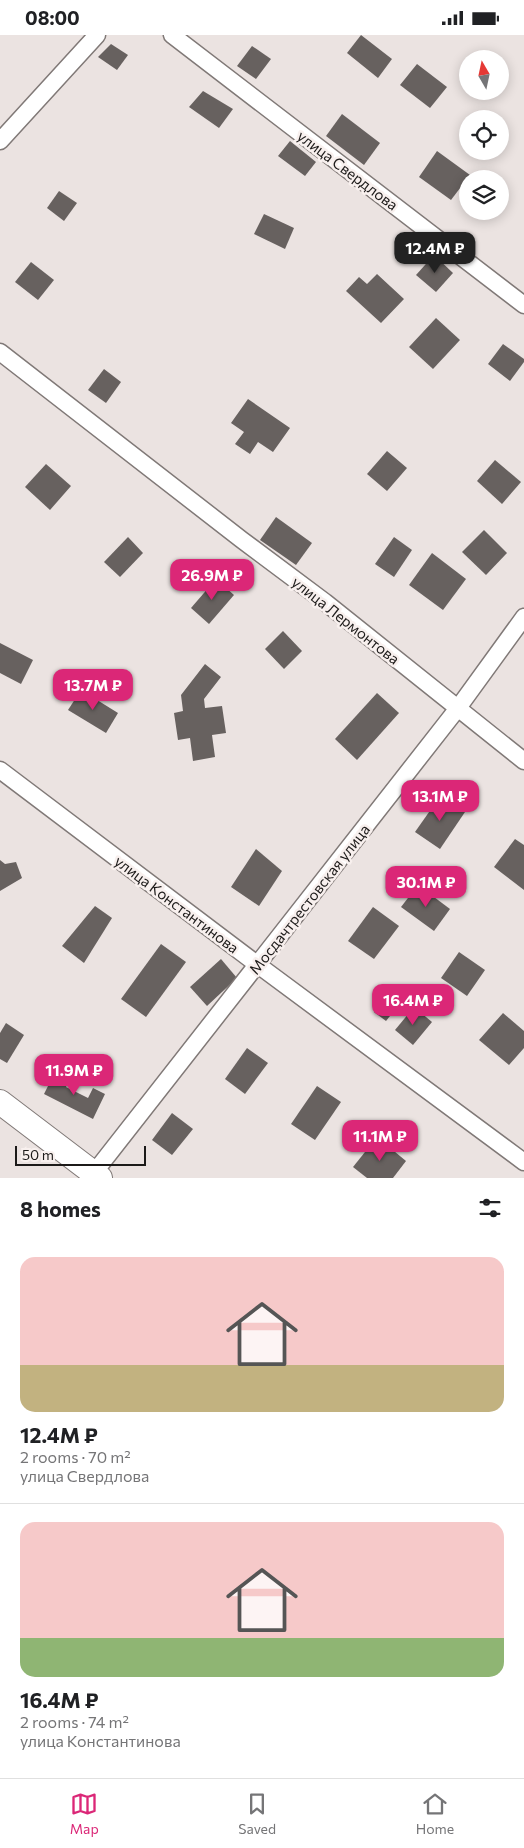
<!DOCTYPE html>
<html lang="en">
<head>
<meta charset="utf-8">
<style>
  body { margin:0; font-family:Commissioner,sans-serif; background:#f2f2f2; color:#202124; height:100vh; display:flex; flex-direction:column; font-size:19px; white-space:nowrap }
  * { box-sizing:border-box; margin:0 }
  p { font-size:16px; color:#757577 }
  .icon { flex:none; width:28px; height:28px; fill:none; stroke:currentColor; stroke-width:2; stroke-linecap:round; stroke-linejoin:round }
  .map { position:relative; height:1143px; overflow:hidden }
  .side { display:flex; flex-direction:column; background:#fff; flex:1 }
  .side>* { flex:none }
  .needle { width:32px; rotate:351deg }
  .controls { position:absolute; left:459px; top:15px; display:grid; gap:10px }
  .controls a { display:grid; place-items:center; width:50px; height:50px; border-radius:50%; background:#fff; box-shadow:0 2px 12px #0003; font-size:25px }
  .scale { position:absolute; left:15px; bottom:12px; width:131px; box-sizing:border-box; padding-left:5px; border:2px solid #1c1a19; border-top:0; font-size:14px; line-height:18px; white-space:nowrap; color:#1c1a19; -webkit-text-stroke:4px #f8f0ee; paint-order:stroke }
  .price { position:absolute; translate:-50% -42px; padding:0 11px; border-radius:10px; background:#db2777; color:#fff; font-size:16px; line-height:32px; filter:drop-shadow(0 1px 2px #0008) }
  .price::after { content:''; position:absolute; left:50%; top:30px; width:15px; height:11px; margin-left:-8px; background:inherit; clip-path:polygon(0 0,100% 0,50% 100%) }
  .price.selected { background:#222; color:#fff }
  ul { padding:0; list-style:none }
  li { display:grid; align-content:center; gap:10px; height:265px; padding:0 20px }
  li+li { border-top:1px solid #e0e0e0 }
  li span { display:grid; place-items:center; height:155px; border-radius:15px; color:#555 }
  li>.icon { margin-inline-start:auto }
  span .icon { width:90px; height:90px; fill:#fffc; stroke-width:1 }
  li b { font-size:21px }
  h2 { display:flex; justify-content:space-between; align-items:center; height:60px; padding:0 20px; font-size:21px }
  .status { display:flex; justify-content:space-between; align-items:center; height:35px; padding:0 25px; background:#fff; direction:ltr }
  .status svg { height:14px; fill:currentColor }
  .tabs { display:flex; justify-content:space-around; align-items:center; height:70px; border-top:1px solid #e0e0e0; background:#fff; font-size:14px; color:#757577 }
  .tabs a { display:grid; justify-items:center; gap:2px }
  .tabs .selected { color:#db2777 }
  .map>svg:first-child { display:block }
  .building { fill:#67615f }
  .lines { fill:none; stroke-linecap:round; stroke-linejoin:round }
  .street-casing { stroke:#807977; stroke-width:19 }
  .secondary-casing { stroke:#807977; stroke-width:26 }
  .street { stroke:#fff; stroke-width:16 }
  .secondary { stroke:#fff; stroke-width:24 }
  .labels { text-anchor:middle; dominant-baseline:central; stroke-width:5; stroke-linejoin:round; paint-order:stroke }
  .street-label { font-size:15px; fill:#1c1a19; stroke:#f8f0ee }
</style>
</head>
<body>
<div class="status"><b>08:00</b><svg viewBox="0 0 49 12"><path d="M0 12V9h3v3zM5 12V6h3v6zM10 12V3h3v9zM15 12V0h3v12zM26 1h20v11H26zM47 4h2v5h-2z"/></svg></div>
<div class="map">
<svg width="524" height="1143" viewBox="0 0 524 1143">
  <rect width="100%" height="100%" fill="#ebe3e1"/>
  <g class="building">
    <polygon points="361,0 392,24 378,43 347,18"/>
    <polygon points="111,9 128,20 117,35 98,22"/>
    <polygon points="252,11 271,24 256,44 237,31"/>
    <polygon points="417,29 447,52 430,73 400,50"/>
    <polygon points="203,56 233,74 219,93 189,72"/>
    <polygon points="342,79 380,108 364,130 326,101"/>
    <polygon points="290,106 316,127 305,141 278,121"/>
    <polygon points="437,116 470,140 451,165 419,142"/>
    <polygon points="59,156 77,168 64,186 47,173"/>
    <polygon points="264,179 294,193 285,214 254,199"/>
    <polygon points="434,220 453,238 436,257 416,240"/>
    <polygon points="31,227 54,245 38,265 15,247"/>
    <polygon points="377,239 404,264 381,288 346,256 359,242 367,249"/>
    <polygon points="436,283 460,305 433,334 409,312"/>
    <polygon points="503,309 524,324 524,327 510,346 488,329"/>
    <polygon points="104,334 121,347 106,368 88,355"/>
    <polygon points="248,364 290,393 273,417 258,407 250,419 235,409 244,397 231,388"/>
    <polygon points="387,416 407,433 387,456 367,439"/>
    <polygon points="495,425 521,447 502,469 477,446"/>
    <polygon points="46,429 71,451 50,475 25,452"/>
    <polygon points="276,482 312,508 296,530 260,505"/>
    <polygon points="484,495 507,518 486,540 462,517"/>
    <polygon points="128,502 143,518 120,542 104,527"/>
    <polygon points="394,502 412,515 394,542 375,529"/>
    <polygon points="432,518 466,544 443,575 409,550"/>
    <polygon points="216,544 234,560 209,589 191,573"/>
    <polygon points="283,596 302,616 284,634 265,614"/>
    <polygon points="0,608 33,625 21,649 0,638"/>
    <polygon points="205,629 221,642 204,664 205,673 222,671 226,698 212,700 215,722 193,726 190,703 178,705 174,678 183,676 181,660"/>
    <polygon points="81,655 118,678 106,698 68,675"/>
    <polygon points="377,658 399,678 357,725 335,704"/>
    <polygon points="441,760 465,777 440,814 415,797"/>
    <polygon points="515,804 524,810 524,855 494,832"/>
    <polygon points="256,814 282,836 259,871 231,852"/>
    <polygon points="0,825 5,829 16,827 22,843 0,856"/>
    <polygon points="418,850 450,874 434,896 401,872"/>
    <polygon points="95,871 112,883 84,928 62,911"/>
    <polygon points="373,872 399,891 374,924 348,906"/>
    <polygon points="161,909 186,927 146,982 121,964"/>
    <polygon points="459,917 485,935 467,961 441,943"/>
    <polygon points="221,924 237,943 207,971 190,952"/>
    <polygon points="386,962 398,971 386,986 374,977"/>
    <polygon points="414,972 432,987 413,1010 395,995"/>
    <polygon points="503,978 524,996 524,1013 509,1030 479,1005"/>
    <polygon points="6,988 24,1000 7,1028 0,1024 0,998"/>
    <polygon points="247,1013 268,1028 245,1059 225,1044"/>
    <polygon points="56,1035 70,1042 66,1052 88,1063 93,1053 105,1059 93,1084 44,1059"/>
    <polygon points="317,1051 341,1067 315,1105 291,1089"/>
    <polygon points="172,1078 193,1094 172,1120 152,1105"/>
    <polygon points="377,1102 406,1126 393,1143 367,1143 353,1132"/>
  </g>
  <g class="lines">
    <defs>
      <g id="street">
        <polyline points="172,0 524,270"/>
        <polyline points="0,106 97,0"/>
        <polyline points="0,317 242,505 325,567 524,726"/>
        <polyline points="0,735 258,930 524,1127"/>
        <polyline points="90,1143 458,673 524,582"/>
      </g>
      <polyline id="secondary" points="0,1067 100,1143"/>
    </defs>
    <use href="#street" class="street-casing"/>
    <use href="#secondary" class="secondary-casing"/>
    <use href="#street" class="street"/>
    <use href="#secondary" class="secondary"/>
  </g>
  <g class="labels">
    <g class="street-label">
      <text transform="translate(348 135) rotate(37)">улица Свердлова</text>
      <text transform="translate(346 585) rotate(38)">улица Лермонтова</text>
      <text transform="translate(309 864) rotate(-52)">Мосдачтрестовская улица</text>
      <text transform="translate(177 869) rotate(37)">улица Константинова</text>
    </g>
  </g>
</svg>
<div class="controls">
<a><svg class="needle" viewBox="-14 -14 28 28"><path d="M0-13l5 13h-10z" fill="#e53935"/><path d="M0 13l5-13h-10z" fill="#757577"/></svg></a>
<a><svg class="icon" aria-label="locate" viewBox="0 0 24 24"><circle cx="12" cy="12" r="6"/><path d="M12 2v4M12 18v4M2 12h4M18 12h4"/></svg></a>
<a><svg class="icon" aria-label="layers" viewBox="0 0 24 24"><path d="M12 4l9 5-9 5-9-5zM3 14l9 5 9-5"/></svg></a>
</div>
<div class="scale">50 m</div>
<b class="price selected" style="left:435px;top:239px">12.4M ₽</b>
<b class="price" style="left:212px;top:566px">26.9M ₽</b>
<b class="price" style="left:93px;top:676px">13.7M ₽</b>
<b class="price" style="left:440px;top:787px">13.1M ₽</b>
<b class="price" style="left:426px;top:873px">30.1M ₽</b>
<b class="price" style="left:413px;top:991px">16.4M ₽</b>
<b class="price" style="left:74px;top:1061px">11.9M ₽</b>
<b class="price" style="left:380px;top:1127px">11.1M ₽</b>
</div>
<section class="side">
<h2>8 homes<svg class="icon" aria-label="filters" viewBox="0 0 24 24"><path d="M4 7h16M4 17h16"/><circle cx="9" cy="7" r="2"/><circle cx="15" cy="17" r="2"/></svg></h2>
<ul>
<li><span style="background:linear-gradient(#f6c9c9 70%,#c2b280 0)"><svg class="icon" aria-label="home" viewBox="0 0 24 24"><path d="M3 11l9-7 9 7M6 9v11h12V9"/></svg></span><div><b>12.4M ₽</b><p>2 rooms · 70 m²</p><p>улица Свердлова</p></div></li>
<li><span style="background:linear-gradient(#f6c9c9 75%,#8fb573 0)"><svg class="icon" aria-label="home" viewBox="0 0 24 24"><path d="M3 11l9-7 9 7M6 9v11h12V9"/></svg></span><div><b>16.4M ₽</b><p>2 rooms · 74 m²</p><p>улица Константинова</p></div></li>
</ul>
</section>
<nav class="tabs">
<a class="selected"><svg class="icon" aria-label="map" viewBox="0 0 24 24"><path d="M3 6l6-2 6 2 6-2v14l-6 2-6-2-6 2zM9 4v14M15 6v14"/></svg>Map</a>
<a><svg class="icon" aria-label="saved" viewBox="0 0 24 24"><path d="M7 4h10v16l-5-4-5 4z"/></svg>Saved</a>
<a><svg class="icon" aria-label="home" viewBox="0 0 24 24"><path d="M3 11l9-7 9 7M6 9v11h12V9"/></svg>Home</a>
</nav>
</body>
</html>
